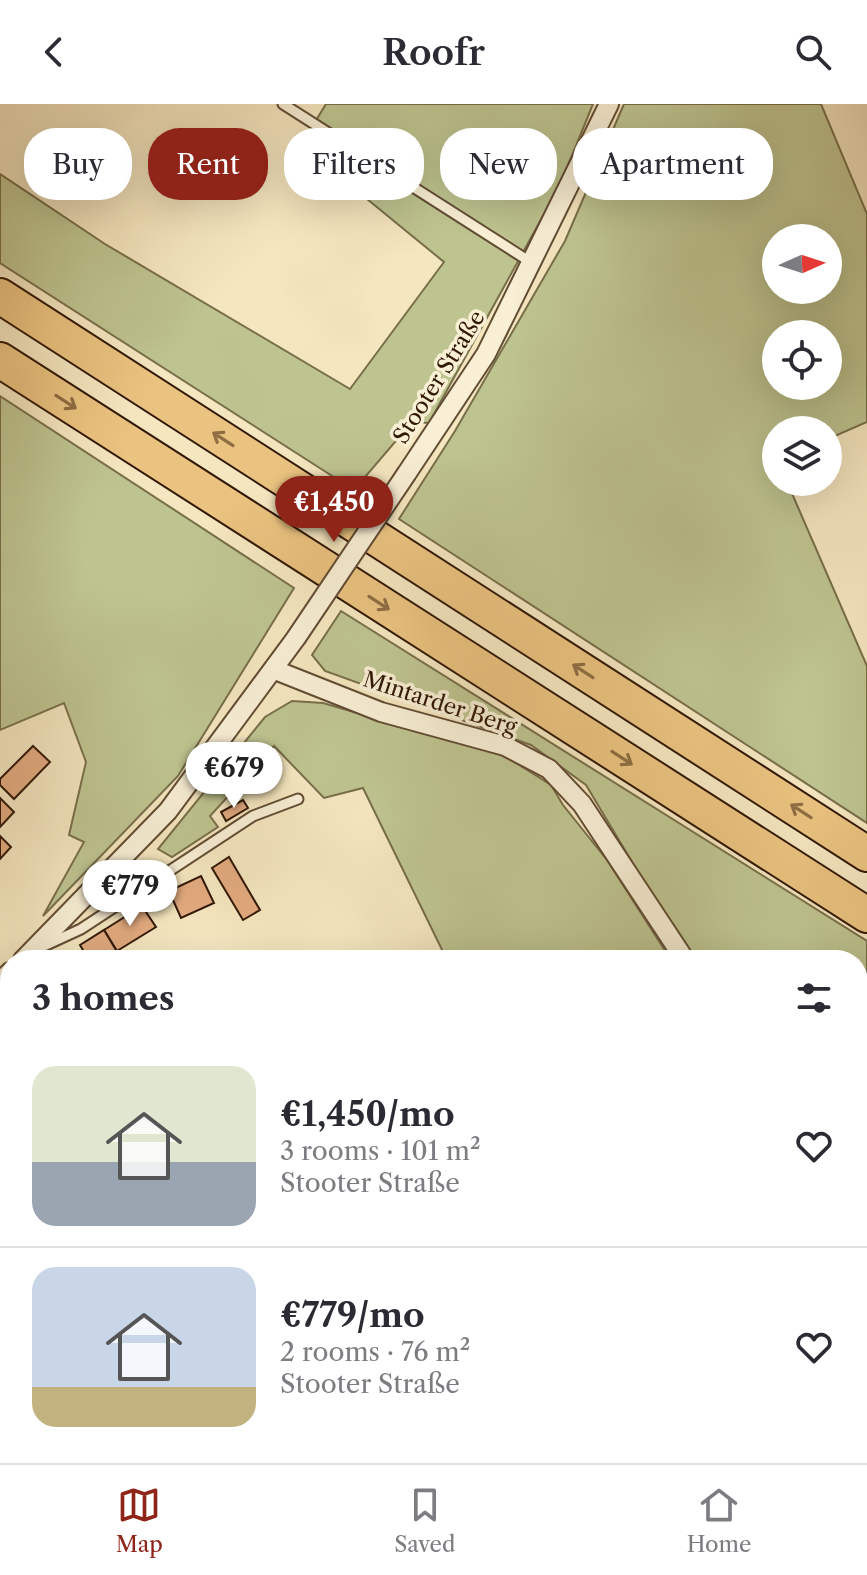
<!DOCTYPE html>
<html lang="en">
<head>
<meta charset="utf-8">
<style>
  body { margin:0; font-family:"Libre Caslon Text",serif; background:#f2f2f3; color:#2b2b33; height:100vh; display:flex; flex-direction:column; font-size:30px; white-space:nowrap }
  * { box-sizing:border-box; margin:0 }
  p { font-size:26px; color:#7c7c81 }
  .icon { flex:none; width:44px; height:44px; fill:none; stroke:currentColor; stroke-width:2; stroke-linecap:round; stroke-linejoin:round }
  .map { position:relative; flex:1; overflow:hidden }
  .panel { position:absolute; left:0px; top:846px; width:868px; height:514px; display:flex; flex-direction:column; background:#fff; border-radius:32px 32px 0 0; box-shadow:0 8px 32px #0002 }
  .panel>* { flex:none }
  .top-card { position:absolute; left:24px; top:24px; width:820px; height:72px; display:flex; gap:16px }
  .needle { width:52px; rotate:87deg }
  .buttons { position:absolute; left:762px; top:120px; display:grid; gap:16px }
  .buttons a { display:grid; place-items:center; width:80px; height:80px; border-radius:50%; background:#fff; box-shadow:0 8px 32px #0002; font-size:40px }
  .price { position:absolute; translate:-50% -68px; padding:0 18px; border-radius:28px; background:#fff; color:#222; font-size:26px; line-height:52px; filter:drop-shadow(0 2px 4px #0008) }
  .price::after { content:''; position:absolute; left:50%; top:48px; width:24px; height:18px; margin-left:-12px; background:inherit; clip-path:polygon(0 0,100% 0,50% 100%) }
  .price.current { background:#8f2418; color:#fff }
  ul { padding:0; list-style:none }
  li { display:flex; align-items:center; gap:24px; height:200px; padding:0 32px }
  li+li { border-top:2px solid #e1e1e2 }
  li span { display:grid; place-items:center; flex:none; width:224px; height:160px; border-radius:24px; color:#555 }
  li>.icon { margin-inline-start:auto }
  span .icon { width:96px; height:96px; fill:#fffc; stroke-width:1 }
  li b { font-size:34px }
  h2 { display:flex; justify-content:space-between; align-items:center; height:96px; padding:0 32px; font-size:34px }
  .tag { padding:0 28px; border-radius:32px; background:#fff; box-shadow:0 8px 32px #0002; font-size:28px; line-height:72px }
  .tag.current { background:#8f2418; color:#fff }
  header { display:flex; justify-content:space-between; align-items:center; height:104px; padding:0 32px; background:#fff; font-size:36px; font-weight:600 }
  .menu { display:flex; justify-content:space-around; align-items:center; height:112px; border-top:2px solid #e1e1e2; background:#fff; font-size:22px; color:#7c7c81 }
  .menu a { display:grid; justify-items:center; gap:4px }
  .menu .current { color:#8f2418 }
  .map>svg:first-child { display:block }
  .green { fill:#bec490; stroke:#786e4a; stroke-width:2; fill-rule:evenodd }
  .building { fill:#e2aa7f; stroke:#311805; stroke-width:2 }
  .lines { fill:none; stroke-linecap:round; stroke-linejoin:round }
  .service-casing { stroke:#624c34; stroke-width:13 }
  .minor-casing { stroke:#624c34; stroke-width:22 }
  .motorway-casing { stroke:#311805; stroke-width:38 }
  .service { stroke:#f8efd5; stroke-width:9 }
  .minor { stroke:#f8efd5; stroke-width:18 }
  .motorway { stroke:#eac380; stroke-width:34 }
  .minor-bridge-casing { stroke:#624c34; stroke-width:22; stroke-linecap:butt }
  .minor-bridge { stroke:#f8efd5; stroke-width:18 }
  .oneway { stroke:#8e6e42 }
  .labels { text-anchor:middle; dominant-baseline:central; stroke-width:7; stroke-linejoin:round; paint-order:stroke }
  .street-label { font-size:22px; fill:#311805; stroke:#f8efd5 }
</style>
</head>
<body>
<header><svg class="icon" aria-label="back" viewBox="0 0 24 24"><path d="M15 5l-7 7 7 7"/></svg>Roofr<svg class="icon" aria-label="search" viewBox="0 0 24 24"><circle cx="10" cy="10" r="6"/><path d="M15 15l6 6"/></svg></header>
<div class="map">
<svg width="867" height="1359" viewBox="0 0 867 1359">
  <rect width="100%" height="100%" fill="#f4e6bf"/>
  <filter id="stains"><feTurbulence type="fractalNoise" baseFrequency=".0025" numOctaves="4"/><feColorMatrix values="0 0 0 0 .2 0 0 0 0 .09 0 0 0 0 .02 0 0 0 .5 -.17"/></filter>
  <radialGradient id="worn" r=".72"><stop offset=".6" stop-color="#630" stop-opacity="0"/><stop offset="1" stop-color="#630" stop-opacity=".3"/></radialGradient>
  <g class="green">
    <polygon points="326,0 593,0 560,81 429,319 412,318 354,386 0,159 0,70 105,140 350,285 444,158 301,41"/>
    <path d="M624 0H821L867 110V318L828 335V326H776V378H787L867 562V719L399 415 455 327 565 137ZM776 134H828V186H776ZM776 230H828V282H776Z"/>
    <polygon points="0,292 294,484 178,672 43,812 84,738 69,731 86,658 64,599 0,626"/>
    <polygon points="341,507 867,837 867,884 858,875 858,856 695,856 684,845 586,681 531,641 325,567 312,551"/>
    <polygon points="292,597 323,599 505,652 551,681 563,701 607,756 671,856 447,856 363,684 324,694 274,642 210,712 218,723 172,753 158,745 265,613"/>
    <polygon points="10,1135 10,1350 858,1350 858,1302 860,1303 867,1297 867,1359 138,1359 136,1356 130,1359 0,1359 0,1141"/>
  </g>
  <g class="building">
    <polygon points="33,642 50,658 14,695 0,681 0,675"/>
    <polygon points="248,671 254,678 244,686 239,679"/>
    <polygon points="0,694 14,708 0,723"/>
    <polygon points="243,696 248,704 226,717 221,708"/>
    <polygon points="0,732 11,743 0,755"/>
    <polygon points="229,753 260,806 243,816 212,764"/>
    <polygon points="201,772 214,799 181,814 169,787"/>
    <polygon points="142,802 156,823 117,847 104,826"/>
    <polygon points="104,826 119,851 111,856 89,856 80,841"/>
    <polygon points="6,924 10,928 10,975 2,983 0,981 0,931"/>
    <polygon points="858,1137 866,1145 858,1153"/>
  </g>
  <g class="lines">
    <defs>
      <g id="service">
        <polyline points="283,0 532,159"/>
        <polyline points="44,842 81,825 253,712 298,695"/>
      </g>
      <g id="minor">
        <polyline points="407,369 486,250 609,0"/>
        <polyline points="275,566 381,608 505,642 549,665 582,700 685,856"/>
        <polyline points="23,856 168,707 296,534"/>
        <polyline points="0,878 10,868"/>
        <polyline points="858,1065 867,1076"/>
      </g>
      <g id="motorway">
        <polyline points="0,192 867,750"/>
        <polyline points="0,256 867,811"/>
      </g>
    </defs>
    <use href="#service" class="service-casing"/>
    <use href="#minor" class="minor-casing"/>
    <use href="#motorway" class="motorway-casing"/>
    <use href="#service" class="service"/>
    <use href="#minor" class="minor"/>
    <use href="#motorway" class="motorway"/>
    <defs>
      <polyline id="minor-bridge" points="296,534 407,369"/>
    </defs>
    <use href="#minor-bridge" class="minor-bridge-casing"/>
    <use href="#minor-bridge" class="minor-bridge"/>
  </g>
  <defs><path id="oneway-shaft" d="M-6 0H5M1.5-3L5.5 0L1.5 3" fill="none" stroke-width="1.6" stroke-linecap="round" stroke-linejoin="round" transform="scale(2)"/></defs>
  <g class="oneway">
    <use href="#oneway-shaft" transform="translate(66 298) rotate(33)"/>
    <use href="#oneway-shaft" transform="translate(223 335) rotate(-147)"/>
    <use href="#oneway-shaft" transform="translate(379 499) rotate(33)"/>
    <use href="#oneway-shaft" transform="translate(583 567) rotate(-147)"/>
    <use href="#oneway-shaft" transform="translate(622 654) rotate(33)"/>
    <use href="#oneway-shaft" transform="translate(801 707) rotate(-147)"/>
  </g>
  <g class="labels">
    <g class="street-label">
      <text transform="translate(439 273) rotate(-58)">Stooter Straße</text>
      <text transform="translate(440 599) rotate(18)">Mintarder Berg</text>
    </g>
  </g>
  <rect width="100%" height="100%" filter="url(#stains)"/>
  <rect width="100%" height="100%" fill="url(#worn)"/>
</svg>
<div class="buttons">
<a><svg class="needle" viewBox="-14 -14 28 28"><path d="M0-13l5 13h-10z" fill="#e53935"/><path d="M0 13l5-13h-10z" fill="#7c7c81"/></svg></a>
<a><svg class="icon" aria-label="locate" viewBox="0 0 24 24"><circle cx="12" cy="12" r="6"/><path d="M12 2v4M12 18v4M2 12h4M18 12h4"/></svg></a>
<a><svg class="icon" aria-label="layers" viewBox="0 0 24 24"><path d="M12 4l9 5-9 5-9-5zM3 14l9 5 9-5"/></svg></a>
</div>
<b class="price current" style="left:334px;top:440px">€1,450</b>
<b class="price" style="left:234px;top:706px">€679</b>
<b class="price" style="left:130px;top:824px">€779</b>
<div class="top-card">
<a class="tag">Buy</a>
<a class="tag current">Rent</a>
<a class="tag">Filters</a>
<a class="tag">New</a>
<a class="tag">Apartment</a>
</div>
<section class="panel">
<h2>3 homes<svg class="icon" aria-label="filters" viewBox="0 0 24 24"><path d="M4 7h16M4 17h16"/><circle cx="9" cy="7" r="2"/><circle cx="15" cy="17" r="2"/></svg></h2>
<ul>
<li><span style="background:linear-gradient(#dfe7d0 60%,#9aa5b1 0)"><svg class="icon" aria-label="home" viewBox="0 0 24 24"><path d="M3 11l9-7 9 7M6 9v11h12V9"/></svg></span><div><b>€1,450/mo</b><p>3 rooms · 101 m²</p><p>Stooter Straße</p></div><svg class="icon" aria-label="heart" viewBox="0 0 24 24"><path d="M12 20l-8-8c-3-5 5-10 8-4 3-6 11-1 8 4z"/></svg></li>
<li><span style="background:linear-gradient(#c9d6e8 75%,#c2b280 0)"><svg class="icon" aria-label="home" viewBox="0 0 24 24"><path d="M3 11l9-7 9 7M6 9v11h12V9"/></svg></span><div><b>€779/mo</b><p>2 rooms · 76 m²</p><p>Stooter Straße</p></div><svg class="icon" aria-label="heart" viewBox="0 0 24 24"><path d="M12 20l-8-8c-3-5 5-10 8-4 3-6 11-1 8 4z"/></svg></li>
</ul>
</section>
</div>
<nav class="menu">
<a class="current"><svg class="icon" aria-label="map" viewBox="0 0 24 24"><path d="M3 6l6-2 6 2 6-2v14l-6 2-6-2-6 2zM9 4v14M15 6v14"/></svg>Map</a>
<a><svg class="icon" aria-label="saved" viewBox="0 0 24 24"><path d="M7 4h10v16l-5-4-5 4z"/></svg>Saved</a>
<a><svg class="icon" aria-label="home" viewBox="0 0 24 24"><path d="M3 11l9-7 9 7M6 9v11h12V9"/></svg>Home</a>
</nav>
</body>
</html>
